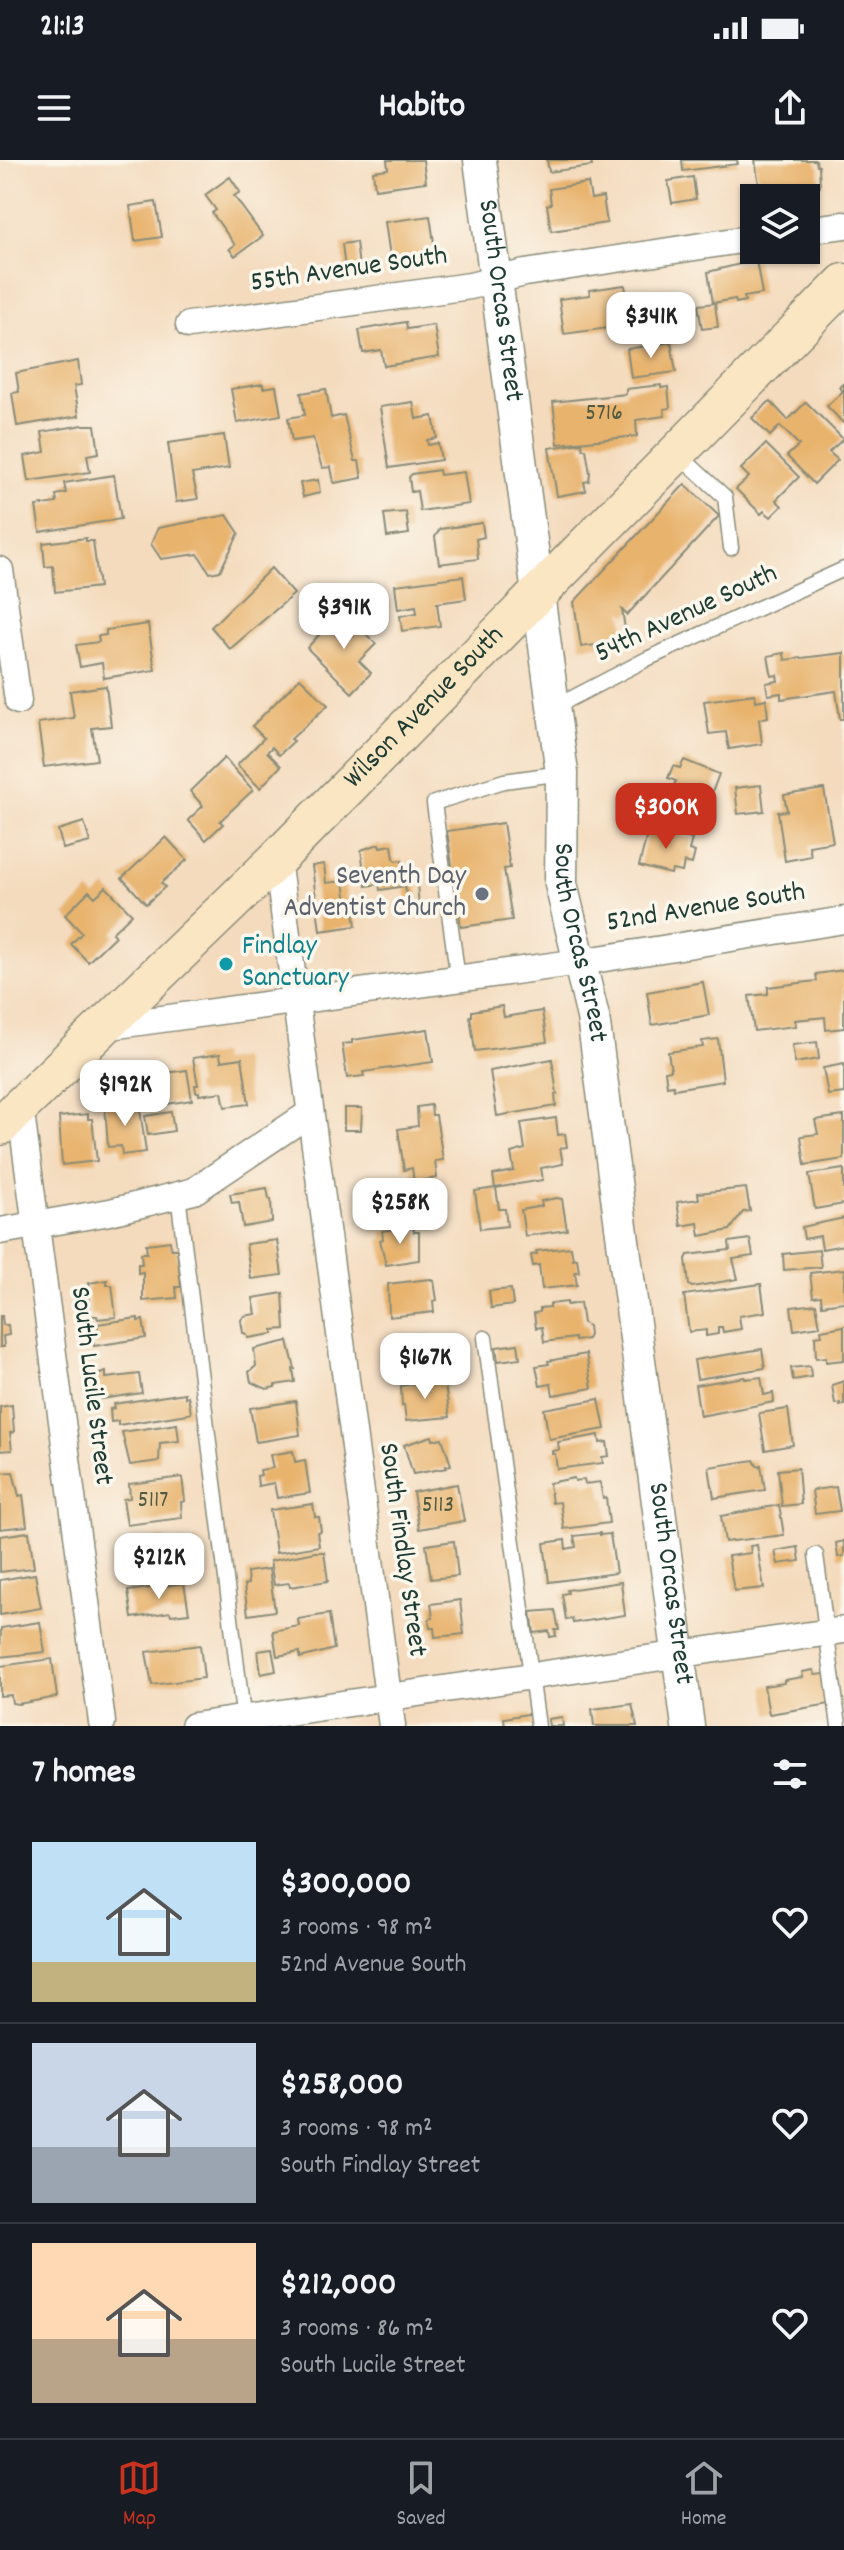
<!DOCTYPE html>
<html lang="en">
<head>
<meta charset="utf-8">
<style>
  body { margin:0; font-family:Dekko,sans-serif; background:#242831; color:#f1f3f6; height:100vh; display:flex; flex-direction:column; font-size:30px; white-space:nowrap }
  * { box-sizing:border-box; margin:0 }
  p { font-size:26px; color:#9ea1a6 }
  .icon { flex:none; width:44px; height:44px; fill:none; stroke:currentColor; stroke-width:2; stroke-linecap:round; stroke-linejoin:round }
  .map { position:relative; height:1566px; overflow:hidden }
  .sheet { display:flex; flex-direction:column; background:#171b24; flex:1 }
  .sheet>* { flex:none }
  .fabs { position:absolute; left:740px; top:24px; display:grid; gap:16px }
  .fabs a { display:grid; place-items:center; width:80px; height:80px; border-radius:0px; background:#171b24; box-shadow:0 2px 6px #0004; font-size:40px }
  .price { position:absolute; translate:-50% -68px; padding:0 18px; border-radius:16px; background:#fff; color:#222; font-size:26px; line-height:52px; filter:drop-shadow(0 2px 4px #0008) }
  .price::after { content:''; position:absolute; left:50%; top:48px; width:24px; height:18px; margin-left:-12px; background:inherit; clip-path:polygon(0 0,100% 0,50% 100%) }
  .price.current { background:#c8321e; color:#fff }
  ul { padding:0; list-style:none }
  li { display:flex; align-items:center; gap:24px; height:200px; padding:0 32px }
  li+li { border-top:2px solid #363941 }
  li span { display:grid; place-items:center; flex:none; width:224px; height:160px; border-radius:0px; color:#555 }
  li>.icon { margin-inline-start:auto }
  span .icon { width:96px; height:96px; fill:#fffc; stroke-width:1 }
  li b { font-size:34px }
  h2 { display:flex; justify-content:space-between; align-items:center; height:96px; padding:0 32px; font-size:34px }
  .status { display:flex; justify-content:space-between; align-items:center; height:56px; padding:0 40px; background:#171b24; direction:ltr }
  .status svg { height:22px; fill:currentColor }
  header { display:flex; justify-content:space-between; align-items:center; height:104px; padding:0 32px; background:#171b24; font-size:36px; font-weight:800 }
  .tabs { display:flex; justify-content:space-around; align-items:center; height:112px; border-top:2px solid #363941; background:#171b24; font-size:22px; color:#9ea1a6 }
  .tabs a { display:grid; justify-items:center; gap:4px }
  .tabs .current { color:#c8321e }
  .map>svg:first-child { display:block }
  .building { fill:#e8b36d }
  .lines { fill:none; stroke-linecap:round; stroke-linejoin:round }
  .service-casing { stroke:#8a8c79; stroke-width:17 }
  .minor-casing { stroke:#8a8c79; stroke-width:29 }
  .tertiary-casing { stroke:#8a8c79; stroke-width:35 }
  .secondary-casing { stroke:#8a8c79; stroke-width:41 }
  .service { stroke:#fff; stroke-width:14 }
  .minor { stroke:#fff; stroke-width:26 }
  .tertiary { stroke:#fff; stroke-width:32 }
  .secondary { stroke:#fbe6c4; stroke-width:38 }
  .worship-dot { fill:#6b7280; stroke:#fbf7ec; stroke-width:3 }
  .culture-dot { fill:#0f9aa8; stroke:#fbf7ec; stroke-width:3 }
  .labels { text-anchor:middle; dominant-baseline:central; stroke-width:7; stroke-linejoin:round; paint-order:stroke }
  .number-label { font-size:24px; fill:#515a42 }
  .street-label { font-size:28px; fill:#1f3d34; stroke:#fbf7ec }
  .worship-label { font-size:28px; fill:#5b616d; stroke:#fbf7ec; text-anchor:end }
  .culture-label { font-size:28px; fill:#0d838f; stroke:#fbf7ec; text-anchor:start }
</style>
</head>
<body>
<div class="status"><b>21:13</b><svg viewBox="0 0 49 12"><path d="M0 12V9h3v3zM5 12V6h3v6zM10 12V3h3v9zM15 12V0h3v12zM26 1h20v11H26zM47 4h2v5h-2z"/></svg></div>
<header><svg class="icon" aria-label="menu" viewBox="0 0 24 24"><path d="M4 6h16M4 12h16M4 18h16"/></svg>Habito<svg class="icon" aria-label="share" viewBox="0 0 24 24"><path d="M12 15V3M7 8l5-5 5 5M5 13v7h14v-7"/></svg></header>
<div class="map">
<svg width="844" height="1566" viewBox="0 0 844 1566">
  <rect width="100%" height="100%" fill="#fbf7ec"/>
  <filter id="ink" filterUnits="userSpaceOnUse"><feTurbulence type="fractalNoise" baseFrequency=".0125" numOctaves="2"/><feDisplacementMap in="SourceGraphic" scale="16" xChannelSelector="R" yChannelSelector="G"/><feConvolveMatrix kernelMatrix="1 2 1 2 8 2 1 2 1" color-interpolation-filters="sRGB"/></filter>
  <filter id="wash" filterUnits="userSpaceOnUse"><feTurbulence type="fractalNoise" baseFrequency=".006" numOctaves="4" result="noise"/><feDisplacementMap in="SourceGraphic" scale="32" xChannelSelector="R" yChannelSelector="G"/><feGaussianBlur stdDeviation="1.8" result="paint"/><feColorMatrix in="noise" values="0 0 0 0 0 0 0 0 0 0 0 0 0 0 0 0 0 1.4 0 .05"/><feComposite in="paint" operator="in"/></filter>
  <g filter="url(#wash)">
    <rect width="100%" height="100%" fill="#f4dbbe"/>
    <g id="blocks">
      <g class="building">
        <polygon points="387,0 423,0 426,22 375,29 373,11 388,9"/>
        <polygon points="547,0 591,0 592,6 549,12"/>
        <polygon points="682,0 737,0 738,4 683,11"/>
        <polygon points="755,0 816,0 817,6 819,6 820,26 794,30 794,34 761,38"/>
        <polygon points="230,17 240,32 234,36 263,76 235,96 229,89 235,85 212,53 216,50 205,35"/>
        <polygon points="693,17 696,39 672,43 668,21"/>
        <polygon points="588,23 591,39 603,37 607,63 551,71 547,45 551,44 549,29"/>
        <polygon points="156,42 162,77 135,81 130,46"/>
        <polygon points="430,56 436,96 391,103 385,62"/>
        <polygon points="356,82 359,107 345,109 342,84"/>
        <polygon points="756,100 762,134 744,137 745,141 736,143 735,139 713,143 708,112"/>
        <polygon points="625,125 631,165 564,174 559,139 590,135 589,130"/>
        <polygon points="715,143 718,167 702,169 698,145"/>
        <polygon points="406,162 407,169 434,165 439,197 384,206 381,190 363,193 359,170"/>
        <polygon points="671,182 676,212 631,218 627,189"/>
        <polygon points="78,201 81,225 74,226 79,256 17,266 12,233 19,232 16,213"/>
        <polygon points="844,223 844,264 827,246 843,231 839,227"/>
        <polygon points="263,224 263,228 276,226 281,255 237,263 231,229"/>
        <polygon points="661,225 661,228 668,227 670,248 664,249 665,256 636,260 637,276 558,284 553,242 626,234 626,229"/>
        <polygon points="326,229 331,258 344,255 355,301 359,301 362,318 334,323 331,307 322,308 313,278 292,281 288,258 305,255 301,233"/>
        <polygon points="770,241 788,260 806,242 843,279 829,292 838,300 814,324 787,296 799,285 780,266 770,276 752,258"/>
        <polygon points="413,242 416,259 433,256 437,278 427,280 428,285 438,283 441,300 389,308 380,247"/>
        <polygon points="83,265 95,265 99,293 87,295 90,312 29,321 25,296 45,292 42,272"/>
        <polygon points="224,275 229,308 192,314 198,339 176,342 168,283"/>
        <polygon points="582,283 583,289 586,289 590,313 589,321 584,322 586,331 557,336 549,288"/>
        <polygon points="766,284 799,317 776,340 782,346 771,357 764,351 761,354 736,329 749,317 741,309"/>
        <polygon points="439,310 440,315 464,312 469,344 420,351 417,331 411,332 409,317 412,314"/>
        <polygon points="114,315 121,359 40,372 36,346 57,343 56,335 66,333 64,323"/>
        <polygon points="318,320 320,333 303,337 300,323"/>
        <polygon points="685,324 719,356 627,455 622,450 627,481 581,487 574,442"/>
        <polygon points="406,352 409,374 387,377 384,354"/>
        <polygon points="227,355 239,373 220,411 210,413 198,394 161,399 151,384 158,368"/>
        <polygon points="482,363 484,377 476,379 478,399 439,404 435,377 440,369"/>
        <polygon points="86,378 86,381 93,381 99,427 55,432 53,406 45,407 43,383"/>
        <polygon points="271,408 294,434 230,489 211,467"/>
        <polygon points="463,416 466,439 437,443 440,466 402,471 400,456 417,453 416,446 398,449 395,425"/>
        <polygon points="345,453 376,484 359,501 371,513 352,533 307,488 338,454 341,457"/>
        <polygon points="148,464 155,510 104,518 102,503 80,507 76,485 99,482 98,476 106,475 106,470"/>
        <polygon points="784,493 785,500 844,493 844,559 840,559 836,531 781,539 781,533 768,535 766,523 778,521 777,515 772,516 771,512 768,496"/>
        <polygon points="300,518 328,545 291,579 294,581 279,595 272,587 267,592 281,606 260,628 237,605 264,578 252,566"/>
        <polygon points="106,526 111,566 92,568 97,600 44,607 38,563 74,558 70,531"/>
        <polygon points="755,534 756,541 766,539 768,557 759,559 762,584 729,589 726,572 709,574 704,541"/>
        <polygon points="224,598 253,630 220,661 223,664 206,680 188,660 203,646 190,631"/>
        <polygon points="684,600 719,614 707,646 695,641 694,645 676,637 678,632 672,629 676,621 668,618 673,606 680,608"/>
        <polygon points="761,625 764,651 738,654 735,628"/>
        <polygon points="824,629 833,682 809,686 811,696 785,701 778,652 787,651 784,635"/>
        <polygon points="84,662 90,682 63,689 58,670"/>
        <polygon points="503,663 510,708 504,709 512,760 461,767 447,671"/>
        <polygon points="659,666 677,671 676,675 692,679 689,690 695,692 692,704 684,702 682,712 672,710 671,714 639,706 649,667 658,670"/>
        <polygon points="166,677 187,700 161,723 165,727 146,744 122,718"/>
        <polygon points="379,684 380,687 392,685 394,698 396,701 402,700 404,714 416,713 419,747 408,749 405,726 380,730 379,724 366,726 361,690"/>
        <polygon points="324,704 326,723 344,721 347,743 353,742 356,766 320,771 312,706"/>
        <polygon points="106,727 132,754 112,773 115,776 88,802 71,784 82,773 65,755 89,731 95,737"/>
        <polygon points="844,810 844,868 826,870 825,857 795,860 796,866 754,871 749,836 768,834 768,827 817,821 816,814"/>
        <polygon points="703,822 709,855 652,865 647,832"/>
        <polygon points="502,846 504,857 542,851 547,882 475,891 470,856 472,856 472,851"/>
        <polygon points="428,869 433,902 363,912 364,916 347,918 342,884 352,883 352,880"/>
        <polygon points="718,879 723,921 674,929 673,925 667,926 665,911 671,910 668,892 703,887 702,881"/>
        <polygon points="817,882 819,899 795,903 792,885"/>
        <polygon points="220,894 221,901 242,898 249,944 225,947 222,932 199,935 199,932 196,932 195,925 198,925 193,898"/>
        <polygon points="552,899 557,934 555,934 556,946 497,956 490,911"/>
        <polygon points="844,904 844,933 828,935 823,908"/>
        <polygon points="187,910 192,940 143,948 138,917"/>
        <polygon points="139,942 146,992 122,995 121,986 108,987 105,946"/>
        <polygon points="431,945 432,955 436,955 443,1000 435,1001 437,1018 414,1022 412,1008 404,1010 398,969 418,966 417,947"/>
        <polygon points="344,948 362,948 361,970 344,970"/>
        <polygon points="171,952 174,971 148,975 145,956"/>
        <polygon points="88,954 88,959 92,959 97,1001 62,1005 59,957"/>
        <polygon points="844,956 844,999 805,1005 801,976 818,974 815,960"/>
        <polygon points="556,958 558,975 565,974 567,987 560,988 563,1004 541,1008 543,1020 495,1028 493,1015 514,1011 511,993 525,989 521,963"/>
        <polygon points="844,1009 844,1044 815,1049 809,1014"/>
        <polygon points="267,1028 269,1039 271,1039 272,1062 243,1067 239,1042 232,1043 230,1034"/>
        <polygon points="496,1028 499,1049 505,1049 507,1066 480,1069 475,1031"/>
        <polygon points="746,1028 750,1051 743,1052 730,1070 700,1076 698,1063 681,1066 677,1042 699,1039 698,1033"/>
        <polygon points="557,1038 562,1039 567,1070 525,1076 521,1050 542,1046 541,1041"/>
        <polygon points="844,1058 844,1085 822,1089 820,1076 804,1079 802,1067"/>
        <polygon points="413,1066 414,1072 419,1072 419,1100 386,1105 380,1080 383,1079 382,1071"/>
        <polygon points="750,1079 753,1096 733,1099 738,1119 692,1127 689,1125 686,1099 688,1095 730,1090 729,1082"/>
        <polygon points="277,1080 282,1115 251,1119 246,1084"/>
        <polygon points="170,1081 171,1089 177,1089 181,1127 176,1127 177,1138 143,1141 143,1112 138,1113 138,1104 142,1104 141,1093 147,1093 146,1084"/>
        <polygon points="571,1087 573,1099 577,1098 579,1112 575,1112 577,1125 542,1129 539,1105 533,1106 531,1095 537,1094 536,1091"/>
        <polygon points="819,1090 821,1107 784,1110 783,1094"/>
        <polygon points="844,1109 844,1142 822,1145 821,1136 813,1137 810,1113"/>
        <polygon points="430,1119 434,1121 437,1140 433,1141 434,1152 389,1157 388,1124"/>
        <polygon points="107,1120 107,1125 112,1125 116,1157 98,1159 97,1156 91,1156 87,1128 90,1128 89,1123"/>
        <polygon points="761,1124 765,1152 739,1156 741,1169 723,1172 722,1167 718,1167 718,1174 706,1176 706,1170 689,1172 684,1135"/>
        <polygon points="511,1129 513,1145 491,1148 489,1131"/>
        <polygon points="283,1133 285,1169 273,1170 273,1174 248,1178 247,1174 243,1173 241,1160 244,1156 256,1154 253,1138"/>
        <polygon points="567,1142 567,1145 580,1143 583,1163 588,1166 589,1175 587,1179 575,1181 575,1178 544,1182 542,1167 536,1168 534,1153 540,1152 540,1148 550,1147 550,1144"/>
        <polygon points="816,1144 820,1166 794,1170 791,1147"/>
        <polygon points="0,1156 2,1156 3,1165 8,1165 9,1175 3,1176 4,1187 0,1187"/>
        <polygon points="138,1158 138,1161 143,1160 146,1178 94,1186 91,1170 98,1169 97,1164"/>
        <polygon points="844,1166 844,1200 826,1202 826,1197 816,1198 815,1176 822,1175 821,1170"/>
        <polygon points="429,1174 431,1199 427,1200 427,1205 397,1210 394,1194 390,1195 388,1179"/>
        <polygon points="288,1181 295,1209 293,1209 295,1222 275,1225 275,1227 267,1229 251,1222 249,1212 256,1206 254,1189"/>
        <polygon points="518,1184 520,1198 498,1201 496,1187"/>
        <polygon points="762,1189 765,1208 697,1219 694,1200"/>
        <polygon points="586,1194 592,1228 553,1235 551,1224 540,1226 536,1206 549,1204 548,1201"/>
        <polygon points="810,1206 811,1217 793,1220 791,1208"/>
        <polygon points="106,1212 106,1218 139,1214 142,1233 101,1239 99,1223 95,1223 94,1216"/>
        <polygon points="745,1217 745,1219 761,1217 764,1235 773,1233 774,1242 700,1256 695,1225"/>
        <polygon points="444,1219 450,1257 406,1261 404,1245 402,1246 401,1226 417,1223 416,1221 421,1220 421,1223"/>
        <polygon points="844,1221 844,1245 840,1246 840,1243 835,1244 832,1225"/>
        <polygon points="185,1233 185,1237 188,1236 191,1253 188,1254 118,1265 118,1261 111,1262 110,1249 115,1248 114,1244"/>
        <polygon points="599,1239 605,1269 549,1279 544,1249"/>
        <polygon points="296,1241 300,1275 256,1282 250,1248"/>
        <polygon points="12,1245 14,1272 10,1273 12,1290 0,1291 0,1247"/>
        <polygon points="788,1249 793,1285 765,1290 759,1253"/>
        <polygon points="177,1264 179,1281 160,1283 159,1301 130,1305 122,1272"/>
        <polygon points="599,1275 600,1283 607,1282 609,1296 602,1297 603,1303 557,1309 555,1294 552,1294 552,1291 559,1290 558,1282"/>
        <polygon points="432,1276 433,1280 442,1278 451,1305 446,1306 447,1308 413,1314 404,1285"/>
        <polygon points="293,1291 295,1302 305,1300 310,1333 277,1338 274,1323 258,1326 257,1316 261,1315 260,1310 273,1308 270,1295"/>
        <polygon points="754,1300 757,1306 761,1305 765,1330 714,1338 709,1307"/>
        <polygon points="798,1308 801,1344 782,1346 778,1310"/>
        <polygon points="13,1312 19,1336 23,1335 27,1366 0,1369 0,1313"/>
        <polygon points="182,1317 185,1341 181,1342 182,1358 127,1365 123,1339 130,1338 129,1324"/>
        <polygon points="574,1318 575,1321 584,1320 585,1324 600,1322 603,1339 606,1338 609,1363 564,1369 560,1342 552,1343 549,1323"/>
        <polygon points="457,1324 464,1361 419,1369 413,1332"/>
        <polygon points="836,1327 840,1351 815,1354 812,1330"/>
        <polygon points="313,1344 315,1357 319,1357 321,1371 317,1372 319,1386 276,1393 270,1350"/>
        <polygon points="779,1345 784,1375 725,1382 721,1356"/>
        <polygon points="29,1372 34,1408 0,1412 0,1376"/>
        <polygon points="600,1373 600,1375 610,1374 616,1413 549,1422 544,1383 565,1380 566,1389 576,1387 574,1376"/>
        <polygon points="165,1378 167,1394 174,1393 173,1384 199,1381 202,1413 178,1416 176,1405 171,1405 173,1418 134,1422 133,1381"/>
        <polygon points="454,1381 458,1416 431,1419 426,1385"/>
        <polygon points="844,1381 844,1396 838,1397 836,1383"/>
        <polygon points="757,1385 764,1428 734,1431 728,1396 751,1393 750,1386"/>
        <polygon points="798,1387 800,1401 778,1404 775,1391"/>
        <polygon points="315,1392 324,1392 328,1421 290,1427 289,1423 274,1425 270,1401"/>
        <polygon points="269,1409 275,1451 248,1455 244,1425 248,1424 247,1412"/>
        <polygon points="35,1414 41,1448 0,1455 0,1420"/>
        <polygon points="621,1422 625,1455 573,1463 572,1459 566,1460 562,1434 568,1433 567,1430"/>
        <polygon points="184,1423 189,1453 171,1455 170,1452 132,1458 128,1431"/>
        <polygon points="460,1440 464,1474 435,1477 434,1468 430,1468 429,1459 433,1458 431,1444"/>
        <polygon points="555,1450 559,1470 555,1470 556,1476 550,1477 549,1471 534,1473 531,1452"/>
        <polygon points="329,1454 334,1489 300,1498 300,1492 277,1496 273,1471 299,1466 298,1459"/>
        <polygon points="40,1462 45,1492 0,1497 1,1468"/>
        <polygon points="200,1485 204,1518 152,1525 146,1492"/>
        <polygon points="272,1489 276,1511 261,1514 258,1491"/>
        <polygon points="52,1499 57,1537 18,1544 12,1543 11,1535 0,1536 0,1506"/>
        <polygon points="814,1510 815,1515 825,1514 830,1544 769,1554 764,1526 784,1523 784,1520 803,1517 802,1512"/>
        <polygon points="632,1544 637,1566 594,1566 592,1549"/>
        <polygon points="527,1554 531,1555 533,1566 505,1566 504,1558"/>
        <polygon points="562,1557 563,1566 549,1566 548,1559"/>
      </g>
    </g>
  </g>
  <g filter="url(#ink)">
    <use href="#blocks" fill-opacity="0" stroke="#8a8c79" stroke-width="2"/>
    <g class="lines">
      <defs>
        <g id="service">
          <polyline points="677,293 725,337 731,388"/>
          <polyline points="553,548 647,499 844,409"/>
          <polyline points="458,819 434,643 504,621 562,613"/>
          <polyline points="178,1035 244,1562"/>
          <polyline points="485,1178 538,1566"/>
          <polyline points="816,1395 839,1566"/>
        </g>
        <g id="minor">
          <polyline points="806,70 844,65"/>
          <polyline points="189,165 470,126 525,113 754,78"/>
          <polyline points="0,410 18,541"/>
          <polyline points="277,699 392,1566"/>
          <polyline points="103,867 580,802 844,760"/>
          <polyline points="20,946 102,1562"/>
          <polyline points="0,1071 110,1052 194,1031 310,953"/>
          <polyline points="194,1566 844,1470"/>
        </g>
        <g id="tertiary">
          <path id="s1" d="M480 0 562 613 561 724 593 857 688 1566"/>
        </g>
        <g id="secondary">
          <path id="s2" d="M0 966 277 699 844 123"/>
        </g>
      </defs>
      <use href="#service" class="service-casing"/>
      <use href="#minor" class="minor-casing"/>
      <use href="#tertiary" class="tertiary-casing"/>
      <use href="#secondary" class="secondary-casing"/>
      <use href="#service" class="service"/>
      <use href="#minor" class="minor"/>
      <use href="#tertiary" class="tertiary"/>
      <use href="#secondary" class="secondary"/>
    </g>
  </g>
  <circle class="worship-dot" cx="482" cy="734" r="8"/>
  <circle class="culture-dot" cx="226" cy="804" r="8"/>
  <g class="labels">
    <g class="number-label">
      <text x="604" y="254">5716</text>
      <text x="153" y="1341">5117</text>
      <text x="438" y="1346">5113</text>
    </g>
    <g class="street-label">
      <text transform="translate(349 111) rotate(-8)">55th Avenue South</text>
      <text stroke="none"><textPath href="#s1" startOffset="142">South Orcas Street</textPath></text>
      <text transform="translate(687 455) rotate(-25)">54th Avenue South</text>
      <text stroke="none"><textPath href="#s2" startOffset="596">Wilson Avenue South</textPath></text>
      <text transform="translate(706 749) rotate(-9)">52nd Avenue South</text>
      <text stroke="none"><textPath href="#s1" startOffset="790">South Orcas Street</textPath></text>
      <text transform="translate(90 1226) rotate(83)">South Lucile Street</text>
      <text transform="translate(401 1390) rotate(82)">South Findlay Street</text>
      <text stroke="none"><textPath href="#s1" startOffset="1438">South Orcas Street</textPath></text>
    </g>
    <g class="worship-label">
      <text x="466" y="718">Seventh Day<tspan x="466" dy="32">Adventist Church</tspan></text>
    </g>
    <g class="culture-label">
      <text x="242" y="788">Findlay<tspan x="242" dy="32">Sanctuary</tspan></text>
    </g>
  </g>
</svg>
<div class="fabs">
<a><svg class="icon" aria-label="layers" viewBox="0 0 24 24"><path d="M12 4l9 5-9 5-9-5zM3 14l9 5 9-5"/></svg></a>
</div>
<b class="price" style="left:651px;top:200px">$341K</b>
<b class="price" style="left:344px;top:491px">$391K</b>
<b class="price current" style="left:666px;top:691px">$300K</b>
<b class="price" style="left:125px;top:968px">$192K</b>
<b class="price" style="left:400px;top:1086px">$258K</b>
<b class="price" style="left:425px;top:1241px">$167K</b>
<b class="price" style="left:159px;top:1441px">$212K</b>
</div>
<section class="sheet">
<h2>7 homes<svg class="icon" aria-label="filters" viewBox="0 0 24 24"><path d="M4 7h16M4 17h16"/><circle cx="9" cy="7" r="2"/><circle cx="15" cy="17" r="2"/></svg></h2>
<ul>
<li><span style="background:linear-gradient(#bfe0f5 75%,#c2b280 0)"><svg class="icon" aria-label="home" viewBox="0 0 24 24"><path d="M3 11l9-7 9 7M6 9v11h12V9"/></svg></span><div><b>$300,000</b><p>3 rooms · 98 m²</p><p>52nd Avenue South</p></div><svg class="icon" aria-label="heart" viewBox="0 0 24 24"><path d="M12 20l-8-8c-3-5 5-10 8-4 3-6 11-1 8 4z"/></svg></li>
<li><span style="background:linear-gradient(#c9d6e8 65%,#9aa5b1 0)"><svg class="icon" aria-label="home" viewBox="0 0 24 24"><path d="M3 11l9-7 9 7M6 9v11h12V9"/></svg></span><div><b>$258,000</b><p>3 rooms · 98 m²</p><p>South Findlay Street</p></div><svg class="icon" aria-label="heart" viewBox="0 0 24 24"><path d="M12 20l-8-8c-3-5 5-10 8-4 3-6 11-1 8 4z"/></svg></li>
<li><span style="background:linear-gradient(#ffd9b3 60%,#b9a48a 0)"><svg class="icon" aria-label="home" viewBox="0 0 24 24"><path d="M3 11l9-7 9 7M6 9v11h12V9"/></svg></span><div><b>$212,000</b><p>3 rooms · 86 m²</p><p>South Lucile Street</p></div><svg class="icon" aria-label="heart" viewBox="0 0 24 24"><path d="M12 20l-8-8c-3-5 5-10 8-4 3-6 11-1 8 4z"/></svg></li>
</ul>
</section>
<nav class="tabs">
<a class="current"><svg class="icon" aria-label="map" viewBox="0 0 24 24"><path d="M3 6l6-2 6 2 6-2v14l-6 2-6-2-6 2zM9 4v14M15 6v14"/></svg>Map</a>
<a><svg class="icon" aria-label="saved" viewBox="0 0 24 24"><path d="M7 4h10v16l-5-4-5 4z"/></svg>Saved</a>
<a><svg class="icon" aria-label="home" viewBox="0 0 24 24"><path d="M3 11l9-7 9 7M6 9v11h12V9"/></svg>Home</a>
</nav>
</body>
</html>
